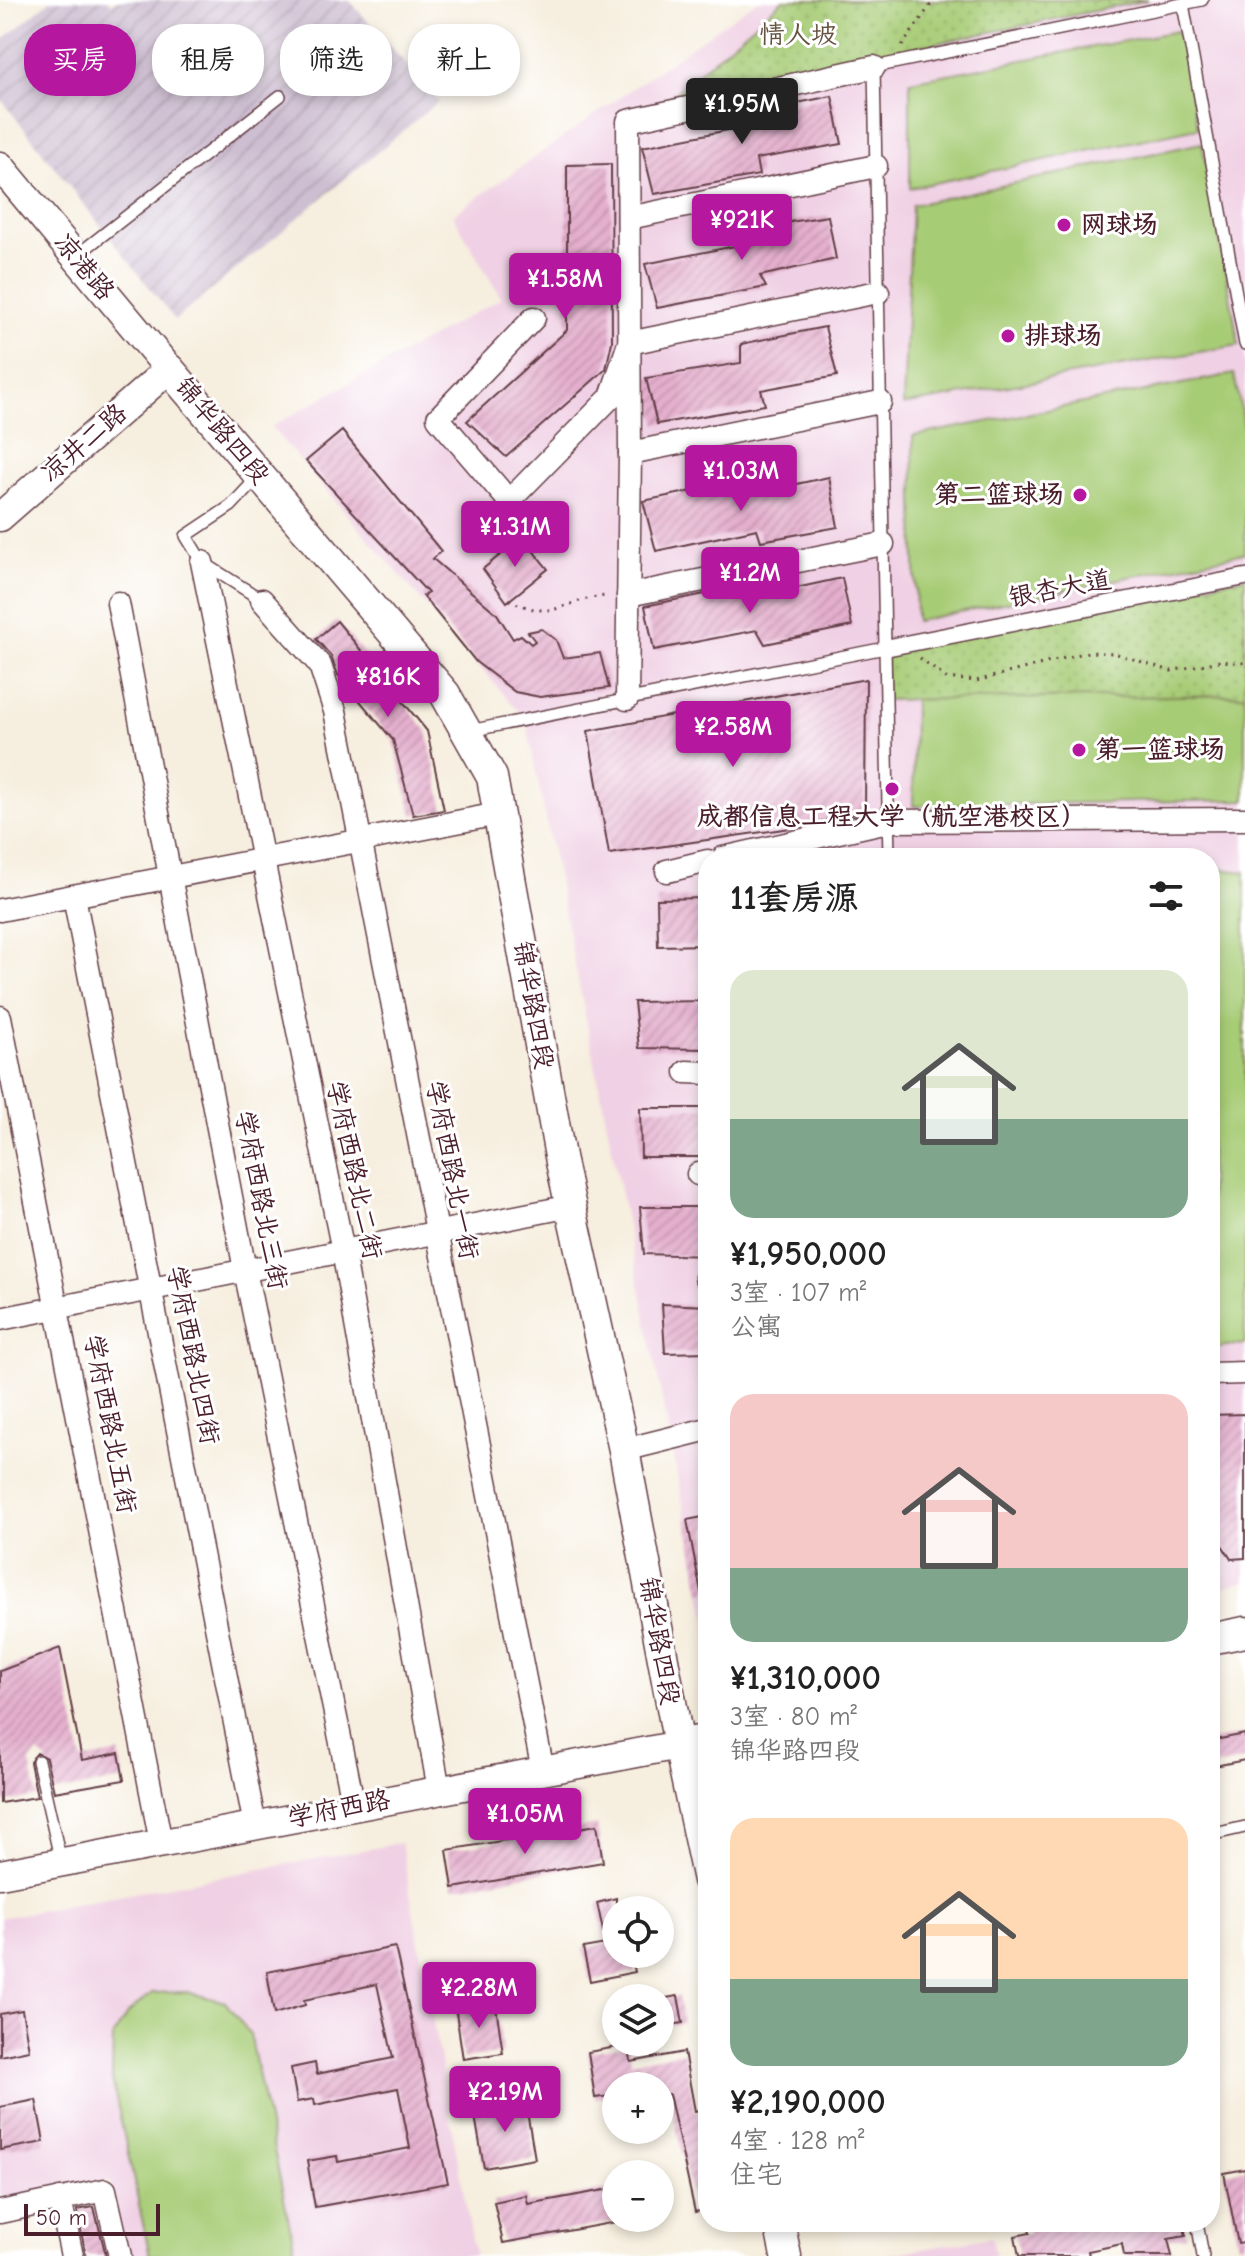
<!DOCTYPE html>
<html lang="zh">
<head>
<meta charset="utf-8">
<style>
  body { margin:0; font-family:"Comic Neue","LXGW WenKai TC",sans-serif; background:#f2f2f2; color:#222; height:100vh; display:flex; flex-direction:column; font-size:30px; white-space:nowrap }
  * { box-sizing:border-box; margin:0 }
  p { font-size:26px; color:#767676 }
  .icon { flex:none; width:44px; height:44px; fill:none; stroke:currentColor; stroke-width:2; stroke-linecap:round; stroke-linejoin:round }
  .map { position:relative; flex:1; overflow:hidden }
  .side { position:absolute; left:698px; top:848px; width:522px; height:1384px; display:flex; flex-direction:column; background:#fff; border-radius:32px; box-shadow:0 4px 12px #0003 }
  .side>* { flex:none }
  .guide { position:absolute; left:24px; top:24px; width:554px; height:72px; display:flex; gap:16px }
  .fabs { position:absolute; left:602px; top:1896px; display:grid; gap:16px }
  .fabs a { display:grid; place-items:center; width:72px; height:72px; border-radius:50%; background:#fff; box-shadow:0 4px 12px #0003; font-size:40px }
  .scale { position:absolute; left:24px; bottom:20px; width:136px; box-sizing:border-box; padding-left:8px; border:4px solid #4a1f2b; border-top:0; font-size:22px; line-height:28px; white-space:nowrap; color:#4a1f2b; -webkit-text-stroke:6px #fff; paint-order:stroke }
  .price { position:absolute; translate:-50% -68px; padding:0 18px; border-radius:8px; background:#b5179e; color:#fff; font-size:26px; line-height:52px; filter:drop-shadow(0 2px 4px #0008) }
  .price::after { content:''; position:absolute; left:50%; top:48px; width:24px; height:18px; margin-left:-12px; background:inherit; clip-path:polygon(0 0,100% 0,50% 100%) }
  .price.active { background:#222; color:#fff }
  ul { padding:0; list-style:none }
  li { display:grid; align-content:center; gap:16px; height:424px; padding:0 32px }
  li span { display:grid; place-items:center; height:248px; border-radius:24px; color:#555 }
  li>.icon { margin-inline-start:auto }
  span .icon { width:144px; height:144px; fill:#fffc; stroke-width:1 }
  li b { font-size:34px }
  h2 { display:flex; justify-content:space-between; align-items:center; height:96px; padding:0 32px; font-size:34px }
  .tag { padding:0 28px; border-radius:32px; background:#fff; box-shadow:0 4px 12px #0003; font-size:28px; line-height:72px }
  .tag.active { background:#b5179e; color:#fff }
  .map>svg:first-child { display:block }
  .built { fill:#f0d0e4 }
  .industrial { fill:url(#industrial-furrows) }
  .green { fill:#a7cc76; stroke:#787650; stroke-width:2 }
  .park { fill:url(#park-dots); stroke:#787650; stroke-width:2 }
  .building { fill:url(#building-hatch) }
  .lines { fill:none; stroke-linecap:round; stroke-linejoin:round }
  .service-casing { stroke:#643e46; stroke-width:14 }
  .pedestrian-casing { stroke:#643e46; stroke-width:19 }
  .minor-casing { stroke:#643e46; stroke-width:25 }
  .tertiary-casing { stroke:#643e46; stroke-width:31 }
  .secondary-casing { stroke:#643e46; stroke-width:33 }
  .path { stroke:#643e46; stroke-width:3; stroke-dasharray:2 6; stroke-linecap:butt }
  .service { stroke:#fff; stroke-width:11 }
  .pedestrian { stroke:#fff; stroke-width:16 }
  .minor { stroke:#fff; stroke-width:22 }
  .tertiary { stroke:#fff; stroke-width:28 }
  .secondary { stroke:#fff; stroke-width:30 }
  .poi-dot { fill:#b5179e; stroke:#fff; stroke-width:3 }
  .labels { text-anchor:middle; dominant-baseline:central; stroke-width:6; stroke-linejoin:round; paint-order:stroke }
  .park-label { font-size:26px; fill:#665342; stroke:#fff }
  .poi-label { font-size:26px; font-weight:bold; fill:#4a1f2b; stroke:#fff; text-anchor:start }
  .street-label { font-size:26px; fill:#4a1f2b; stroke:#fff }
</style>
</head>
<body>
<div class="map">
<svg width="1245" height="2256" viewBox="0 0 1245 2256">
  <defs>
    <pattern id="industrial-furrows" width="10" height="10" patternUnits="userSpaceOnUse" patternTransform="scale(2)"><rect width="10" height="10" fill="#cebed1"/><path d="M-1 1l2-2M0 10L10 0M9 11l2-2" fill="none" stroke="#b2a3b4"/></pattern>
    <pattern id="park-dots" width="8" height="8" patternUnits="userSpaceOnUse" patternTransform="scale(2)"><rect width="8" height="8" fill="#a7cc76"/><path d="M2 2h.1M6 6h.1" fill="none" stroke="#91af66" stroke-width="1.8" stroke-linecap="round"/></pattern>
    <pattern id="building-hatch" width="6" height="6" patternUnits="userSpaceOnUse" patternTransform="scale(2)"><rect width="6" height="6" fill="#e4afcd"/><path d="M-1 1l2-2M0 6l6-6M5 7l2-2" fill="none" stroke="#c596b0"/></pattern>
  </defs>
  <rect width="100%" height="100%" fill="#fff"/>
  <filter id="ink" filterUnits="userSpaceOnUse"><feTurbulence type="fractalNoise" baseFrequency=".0125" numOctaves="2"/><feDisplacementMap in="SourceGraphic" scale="16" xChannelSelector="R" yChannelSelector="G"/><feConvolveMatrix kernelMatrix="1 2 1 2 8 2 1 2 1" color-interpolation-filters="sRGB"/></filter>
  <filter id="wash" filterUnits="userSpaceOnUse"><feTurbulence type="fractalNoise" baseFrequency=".006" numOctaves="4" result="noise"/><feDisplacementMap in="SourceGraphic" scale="32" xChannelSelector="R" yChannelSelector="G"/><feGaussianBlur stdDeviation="1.8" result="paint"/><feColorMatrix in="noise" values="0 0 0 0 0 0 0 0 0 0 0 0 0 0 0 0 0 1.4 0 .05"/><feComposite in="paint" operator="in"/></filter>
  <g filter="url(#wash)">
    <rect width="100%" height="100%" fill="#f6eede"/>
    <g class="built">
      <polygon points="758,0 1245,0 1245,1582 1210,1590 1210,858 708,858 708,1628 526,720 271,427 501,298 453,215"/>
      <polygon points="401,1843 475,2256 126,2256 110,2181 0,2205 0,1918"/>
      <polygon points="992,2237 996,2256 881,2256"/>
    </g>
    <polygon class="industrial" points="51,0 107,0 111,4 117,0 349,0 439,101 175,320 0,98 0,42"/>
    <g class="green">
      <polygon points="1178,31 1198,128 910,188 910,81"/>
      <polygon points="1202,143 1239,345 903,405 912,205"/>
      <polygon points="1234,374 1245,431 1245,553 916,621 913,436"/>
      <polygon points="1245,695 1245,800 913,806 914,699"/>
      <polygon points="1210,868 1245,872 1245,1344 1210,1348"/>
      <polygon points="186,1992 225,2002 250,2034 296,2256 150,2256 112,2080 113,2036 127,2014 152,1993"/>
    </g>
    <g class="park">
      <polygon points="783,0 1148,0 669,98"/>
      <polygon points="1245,577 1245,695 886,700 885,648"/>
    </g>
    <g id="blocks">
      <g class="building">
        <polygon points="832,96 842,144 756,159 759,175 654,194 642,147 739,128 738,115"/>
        <polygon points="611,164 612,342 606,369 506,457 467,421 567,330 567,165"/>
        <polygon points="828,216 836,259 760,276 766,287 657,308 645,264 745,244 741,230"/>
        <polygon points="825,327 837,376 761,390 765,405 657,424 646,378 741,363 741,344"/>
        <polygon points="342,431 441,551 433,559 497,614 513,639 521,635 531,644 535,641 528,632 542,629 556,640 563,658 600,653 609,688 540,697 515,692 476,662 423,596 428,593 306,461"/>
        <polygon points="829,477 838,527 761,541 757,529 656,551 643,501 746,480 750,494"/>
        <polygon points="522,537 548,569 507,602 483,569"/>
        <polygon points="842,578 852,626 765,644 757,630 654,650 645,606 750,585 755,597"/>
        <polygon points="337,621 427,731 444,810 413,815 393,740 338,675 331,656 316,639"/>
        <polygon points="866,679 865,812 791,828 609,854 588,731"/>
        <polygon points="708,898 708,945 658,946 657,899"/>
        <polygon points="708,1001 708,1049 639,1048 634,1002"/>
        <polygon points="640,1108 708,1108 708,1157 641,1157"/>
        <polygon points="640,1207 708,1207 708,1256 644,1254"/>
        <polygon points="662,1304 708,1306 708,1352 665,1353"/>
        <polygon points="1245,1414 1245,1558 1231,1559 1210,1527 1210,1415"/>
        <polygon points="708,1516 708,1591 701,1592 687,1520"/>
        <polygon points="60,1648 82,1760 119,1753 124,1780 54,1792 46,1758 37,1753 30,1762 37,1797 0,1803 0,1671"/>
        <polygon points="1245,1734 1245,1760 1210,1767 1210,1741"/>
        <polygon points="597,1825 603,1862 453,1888 447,1850"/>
        <polygon points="616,1898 616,1954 631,1954 635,1972 590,1981 583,1948 606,1944 597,1903"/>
        <polygon points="395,1947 448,2183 315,2207 307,2161 337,2156 338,2162 410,2148 398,2088 315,2105 314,2099 297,2102 291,2068 315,2063 317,2074 393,2058 377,1984 304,2000 305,2005 274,2014 267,1972"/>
        <polygon points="678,1996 683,2023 660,2027 660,1999"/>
        <polygon points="495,2000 503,2053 463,2059 455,2006"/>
        <polygon points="22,2010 29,2050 0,2056 0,2014"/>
        <polygon points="629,2045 631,2062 684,2052 695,2111 699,2110 708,2150 708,2209 695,2212 669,2094 660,2095 660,2086 616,2086 616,2095 595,2098 588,2052"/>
        <polygon points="36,2100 44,2142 0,2150 0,2107"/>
        <polygon points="525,2100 535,2159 484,2168 474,2110"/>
        <polygon points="1245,2169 1245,2243 1238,2244 1224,2173"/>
        <polygon points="616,2188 616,2222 503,2243 494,2202 526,2195 528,2204"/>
        <polygon points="94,2207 106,2256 86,2256 77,2210"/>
        <polygon points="1028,2222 1084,2222 1085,2225 1183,2222 1186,2236 1168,2239 1172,2256 1124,2256 1122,2244 1088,2251 1089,2256 1019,2256 1015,2236 1030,2233"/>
      </g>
    </g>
  </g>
  <g filter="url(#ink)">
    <use href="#blocks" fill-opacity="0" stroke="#643e46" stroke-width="2"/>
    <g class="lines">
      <defs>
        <g id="service">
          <polyline points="76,256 280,96"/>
          <polyline points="1245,342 1183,4 1245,344"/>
          <polyline points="259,476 231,506 186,536 202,562 262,600"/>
          <polyline points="469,731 885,648"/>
          <polyline points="889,858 874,67 1202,0"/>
          <polyline points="38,1761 61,1862"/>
          <polyline points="1210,1835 1245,1827"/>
          <polyline points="1197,2222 1203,2256"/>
        </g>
        <polyline id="pedestrian" points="885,648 1245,577"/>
        <g id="minor">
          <polyline points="629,218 876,166"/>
          <polyline points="534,318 438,418 509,501 611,397 629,343 878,292"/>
          <polyline points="630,453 628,121 874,67"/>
          <polyline points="202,562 343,1251 439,1790"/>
          <polyline points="628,595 883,544"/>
          <polyline points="262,600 320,665 335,711 543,1771"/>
          <polyline points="118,603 245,1270 354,1807"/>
          <polyline points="627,699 630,453 880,402"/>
          <polyline points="723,858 888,821 1245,819"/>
          <polyline points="667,871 708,861"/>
          <polyline points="74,896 255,1826"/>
          <polyline points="0,910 498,814"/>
          <polyline points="0,1017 161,1843"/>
          <polyline points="686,1072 708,1073"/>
          <polyline points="698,1174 708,1174"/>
          <polyline points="706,1278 708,1278"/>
          <polyline points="0,1319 571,1206"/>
          <polyline points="1210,1374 1245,1373"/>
          <polyline points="624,1450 708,1429"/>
          <polyline points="60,2199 72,2256"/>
          <polyline points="0,2212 105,2190 120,2256"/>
        </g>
        <g id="tertiary">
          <polyline points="0,166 169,369 0,517"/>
          <polyline points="0,1874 679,1745"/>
        </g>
        <g id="secondary">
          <polyline points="169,369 445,694 492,777 561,1162 624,1450 679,1745 708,1880"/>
          <polyline points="1210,1639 1245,1632"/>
          <polyline points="679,1745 708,1739"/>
          <polyline points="779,2222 786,2256"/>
        </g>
      </defs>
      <use href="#service" class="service-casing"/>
      <use href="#pedestrian" class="pedestrian-casing"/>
      <use href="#minor" class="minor-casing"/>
      <use href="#tertiary" class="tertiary-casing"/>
      <use href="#secondary" class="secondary-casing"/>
      <g class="path">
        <polyline points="902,46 934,0"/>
        <path d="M509 600C559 624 562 598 608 596"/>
        <polyline points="920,658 946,678 976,681 1088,652 1114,653 1171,671 1220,661 1245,663"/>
      </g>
      <use href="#service" class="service"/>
      <use href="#pedestrian" class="pedestrian"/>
      <use href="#minor" class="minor"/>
      <use href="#tertiary" class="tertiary"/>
      <use href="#secondary" class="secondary"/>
    </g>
  </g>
  <g class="poi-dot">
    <circle cx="1064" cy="225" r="8"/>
    <circle cx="1008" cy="336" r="8"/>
    <circle cx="1080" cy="495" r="8"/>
    <circle cx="1079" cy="750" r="8"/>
    <circle cx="892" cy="789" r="8"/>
  </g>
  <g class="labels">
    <g class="park-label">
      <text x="798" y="35">情人坡</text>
    </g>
    <g class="poi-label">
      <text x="1080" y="225">网球场</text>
      <text x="1024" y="336">排球场</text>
      <text x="1064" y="495" text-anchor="end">第二篮球场</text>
      <text x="1095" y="750">第一篮球场</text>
      <text x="892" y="817" text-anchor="middle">成都信息工程大学（航空港校区）</text>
    </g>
    <g class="street-label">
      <text transform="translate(84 267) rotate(50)">凉港路</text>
      <text transform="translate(222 431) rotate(50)">锦华路四段</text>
      <text transform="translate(84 443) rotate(-41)">凉井二路</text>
      <text transform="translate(1060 589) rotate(-11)">银杏大道</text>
      <text transform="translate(533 1005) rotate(80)">锦华路四段</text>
      <text transform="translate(354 1170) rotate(78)">学府西路北二街</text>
      <text transform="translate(452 1170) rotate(79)">学府西路北一街</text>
      <text transform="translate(261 1200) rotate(79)">学府西路北三街</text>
      <text transform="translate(193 1355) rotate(79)">学府西路北四街</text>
      <text transform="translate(110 1424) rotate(79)">学府西路北五街</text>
      <text transform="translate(659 1641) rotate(80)">锦华路四段</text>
      <text transform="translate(339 1809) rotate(-11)">学府西路</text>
    </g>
  </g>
</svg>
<div class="fabs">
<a><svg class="icon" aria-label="locate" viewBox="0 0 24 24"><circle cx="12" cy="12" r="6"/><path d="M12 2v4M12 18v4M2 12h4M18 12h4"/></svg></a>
<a><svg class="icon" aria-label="layers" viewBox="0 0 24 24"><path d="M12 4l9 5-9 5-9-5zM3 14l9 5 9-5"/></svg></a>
<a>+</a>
<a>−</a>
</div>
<div class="scale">50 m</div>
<b class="price active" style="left:742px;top:146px">¥1.95M</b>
<b class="price" style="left:742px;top:262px">¥921K</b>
<b class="price" style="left:565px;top:321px">¥1.58M</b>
<b class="price" style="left:741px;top:513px">¥1.03M</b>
<b class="price" style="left:515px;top:569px">¥1.31M</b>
<b class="price" style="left:750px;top:615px">¥1.2M</b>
<b class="price" style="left:388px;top:719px">¥816K</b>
<b class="price" style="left:733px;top:769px">¥2.58M</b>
<b class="price" style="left:525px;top:1856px">¥1.05M</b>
<b class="price" style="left:479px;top:2030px">¥2.28M</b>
<b class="price" style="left:505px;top:2134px">¥2.19M</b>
<div class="guide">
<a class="tag active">买房</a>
<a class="tag">租房</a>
<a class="tag">筛选</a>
<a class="tag">新上</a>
</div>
<section class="side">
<h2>11套房源<svg class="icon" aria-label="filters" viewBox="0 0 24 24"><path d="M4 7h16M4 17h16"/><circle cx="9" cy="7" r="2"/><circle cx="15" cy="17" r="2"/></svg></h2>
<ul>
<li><span style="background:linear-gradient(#dfe7d0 60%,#7fa58c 0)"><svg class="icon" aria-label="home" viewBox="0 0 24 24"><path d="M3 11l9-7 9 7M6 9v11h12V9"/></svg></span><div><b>¥1,950,000</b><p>3室 · 107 m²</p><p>公寓</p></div></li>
<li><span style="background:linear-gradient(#f6c9c9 70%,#7fa58c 0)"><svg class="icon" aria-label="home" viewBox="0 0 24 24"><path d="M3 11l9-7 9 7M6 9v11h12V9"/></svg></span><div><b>¥1,310,000</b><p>3室 · 80 m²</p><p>锦华路四段</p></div></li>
<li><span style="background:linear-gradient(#ffd9b3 65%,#7fa58c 0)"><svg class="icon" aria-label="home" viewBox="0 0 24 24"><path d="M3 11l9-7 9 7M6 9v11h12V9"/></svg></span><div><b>¥2,190,000</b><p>4室 · 128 m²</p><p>住宅</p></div></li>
</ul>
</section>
</div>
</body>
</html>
